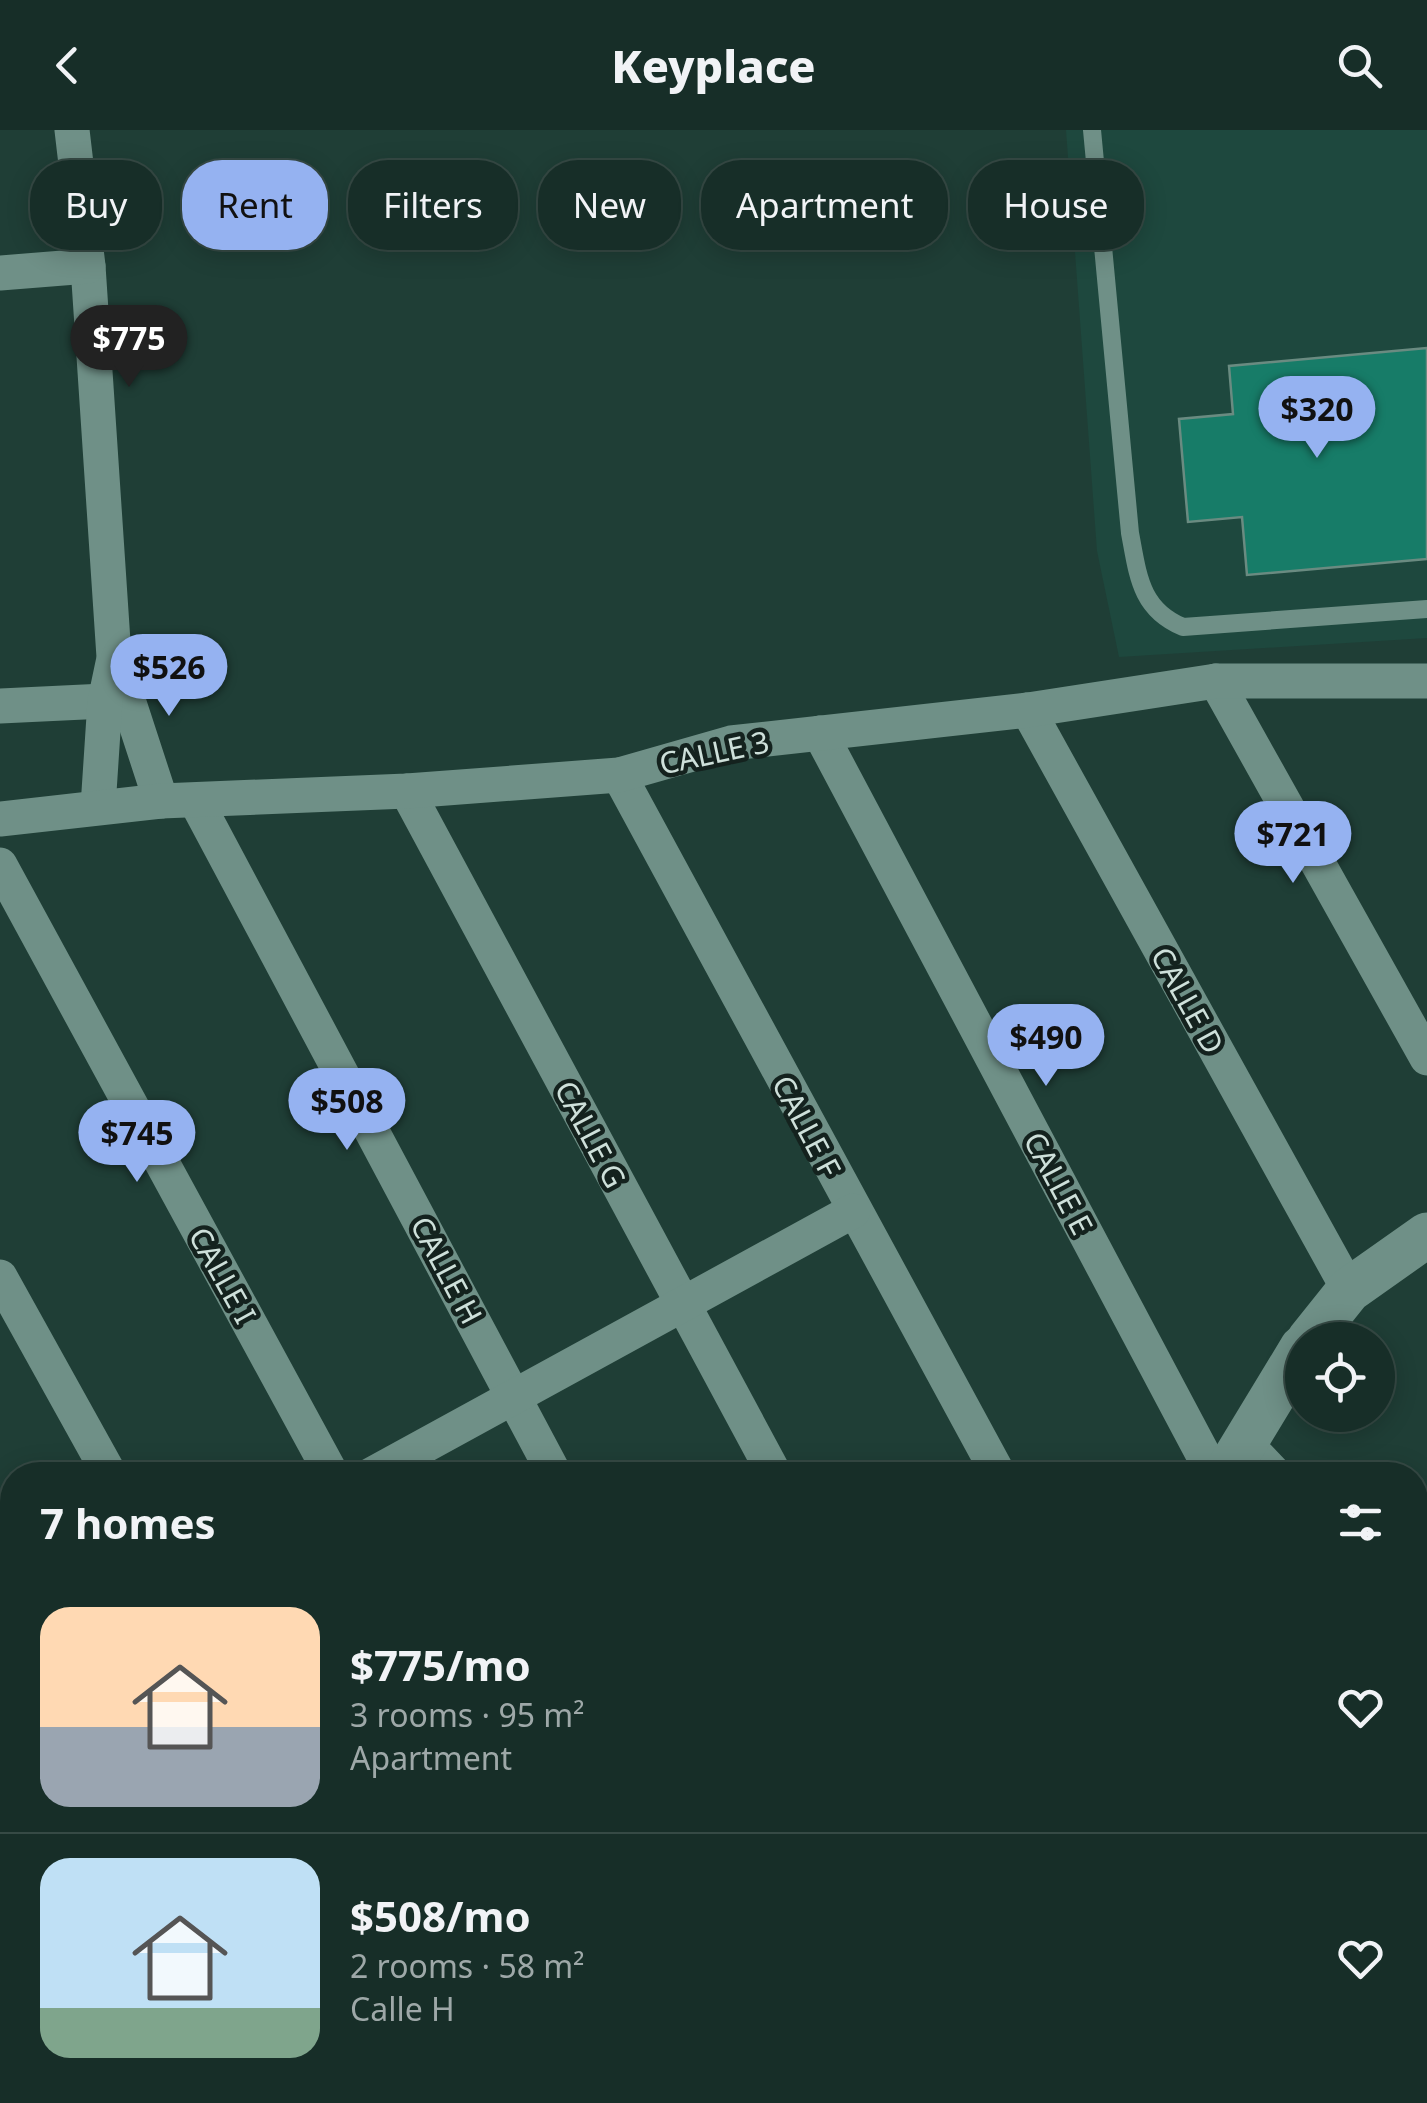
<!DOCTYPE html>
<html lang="en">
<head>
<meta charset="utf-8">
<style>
  body { margin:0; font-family:"Noto Sans",sans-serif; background:#243a34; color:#f1f3f6; height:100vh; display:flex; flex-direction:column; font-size:38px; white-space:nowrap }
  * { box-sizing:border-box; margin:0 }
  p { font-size:32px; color:#9ea8a8 }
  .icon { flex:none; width:55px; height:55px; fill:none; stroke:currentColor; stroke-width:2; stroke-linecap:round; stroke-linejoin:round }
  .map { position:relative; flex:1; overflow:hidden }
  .sheet { position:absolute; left:0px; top:1332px; width:1428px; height:642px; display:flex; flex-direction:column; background:#172e28; border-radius:40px 40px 0 0; box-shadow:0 5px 25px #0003,0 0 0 2px #364a45 }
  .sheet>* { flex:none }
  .hud { position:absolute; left:30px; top:30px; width:1368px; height:90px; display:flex; gap:20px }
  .controls { position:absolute; left:1285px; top:1192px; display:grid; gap:20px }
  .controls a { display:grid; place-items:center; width:110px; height:110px; border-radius:50%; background:#172e28; box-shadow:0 5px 25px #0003,0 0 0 2px #364a45; font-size:50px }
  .price { position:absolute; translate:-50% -85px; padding:0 22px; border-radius:35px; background:#95b2f1; color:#111; font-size:32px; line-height:65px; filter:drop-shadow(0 2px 5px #0008) }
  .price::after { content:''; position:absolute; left:50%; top:60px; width:30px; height:22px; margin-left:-15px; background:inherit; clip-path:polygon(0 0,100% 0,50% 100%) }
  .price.active { background:#222; color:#fff }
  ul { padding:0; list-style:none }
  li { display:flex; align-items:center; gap:30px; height:250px; padding:0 40px }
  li+li { border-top:2px solid #364a45 }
  li span { display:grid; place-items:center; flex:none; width:280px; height:200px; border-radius:30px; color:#555 }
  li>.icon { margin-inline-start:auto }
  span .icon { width:120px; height:120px; fill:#fffc; stroke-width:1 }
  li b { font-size:42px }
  h2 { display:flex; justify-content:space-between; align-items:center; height:120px; padding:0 40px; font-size:42px }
  .chip { padding:0 35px; border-radius:40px; background:#172e28; box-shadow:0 5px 25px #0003,0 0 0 2px #364a45; font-size:35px; line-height:90px }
  .chip.active { background:#95b2f1; color:#111 }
  header { display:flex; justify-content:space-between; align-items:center; height:130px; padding:0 40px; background:#172e28; font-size:45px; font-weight:800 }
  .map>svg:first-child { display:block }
  .built { fill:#1e483e }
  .building { fill:#177c68; stroke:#6a8b81; stroke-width:2.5 }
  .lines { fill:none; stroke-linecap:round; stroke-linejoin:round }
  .service { stroke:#6f9087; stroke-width:18 }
  .minor { stroke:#6f9087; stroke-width:35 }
  .tertiary { stroke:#6f9087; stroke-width:45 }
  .labels { text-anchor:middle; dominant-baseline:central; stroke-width:9; stroke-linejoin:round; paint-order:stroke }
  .street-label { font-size:30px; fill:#cee0da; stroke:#14221e }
</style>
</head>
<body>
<header><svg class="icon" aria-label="back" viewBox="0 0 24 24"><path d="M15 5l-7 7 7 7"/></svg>Keyplace<svg class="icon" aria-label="search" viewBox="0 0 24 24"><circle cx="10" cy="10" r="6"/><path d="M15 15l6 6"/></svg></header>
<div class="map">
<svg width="1427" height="1973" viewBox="0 0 1427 1973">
  <rect width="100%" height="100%" fill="#1f3e36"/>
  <polygon class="built" points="1066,0 1427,0 1427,508 1119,527 1097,421"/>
  <polygon class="building" points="1427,218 1427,429 1247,445 1242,387 1188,392 1179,289 1233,284 1229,236"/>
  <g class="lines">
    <g class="service">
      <path d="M1092 0 1130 403C1138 445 1140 479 1183 497L1427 479"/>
      <polyline points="1249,1305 1287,1345"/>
      <polyline points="1415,1637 1427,1676"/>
      <polyline points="1312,1962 1316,1973"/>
    </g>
    <g class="minor">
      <polyline points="72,0 88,136 114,527 161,671"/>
      <polyline points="0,143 88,136"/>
      <polyline points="1216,551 1427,928"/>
      <polyline points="0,576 105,571"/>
      <polyline points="1028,580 1349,1160"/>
      <polyline points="820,603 1214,1345"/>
      <polyline points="619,645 999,1345"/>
      <polyline points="407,661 775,1345"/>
      <polyline points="196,671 555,1345"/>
      <polyline points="98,677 105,571 113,533"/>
      <polyline points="0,689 161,671 407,661 619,645 731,613 1028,580 1216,551 1427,551"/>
      <polyline points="0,735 332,1345"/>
      <polyline points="0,1147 110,1345"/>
      <polyline points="371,1345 853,1081"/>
      <polyline points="0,1544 12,1568"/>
      <polyline points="213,1962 219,1973"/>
      <polyline points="440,1962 445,1973"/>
      <polyline points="918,1962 923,1973"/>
      <polyline points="0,1967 3,1973"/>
    </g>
    <g class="tertiary">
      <polyline points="1309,1210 1349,1160 1427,1105"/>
      <polyline points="1225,1345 1302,1218"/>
      <polyline points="530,1973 550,1962"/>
    </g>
  </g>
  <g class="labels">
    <g class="street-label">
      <text transform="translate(714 622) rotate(-12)">CALLE 3</text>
      <text transform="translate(1188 870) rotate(61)">CALLE D</text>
      <text transform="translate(807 996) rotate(62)">CALLE F</text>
      <text transform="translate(591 1004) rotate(62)">CALLE G</text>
      <text transform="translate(1059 1053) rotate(62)">CALLE E</text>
      <text transform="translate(447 1140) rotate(62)">CALLE H</text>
      <text transform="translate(223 1145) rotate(61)">CALLE I</text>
    </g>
  </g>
</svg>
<div class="controls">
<a><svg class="icon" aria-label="locate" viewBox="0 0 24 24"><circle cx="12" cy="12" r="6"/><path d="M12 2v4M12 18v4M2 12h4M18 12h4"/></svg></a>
</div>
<b class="price active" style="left:129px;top:260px">$775</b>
<b class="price" style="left:1317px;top:331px">$320</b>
<b class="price" style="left:169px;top:589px">$526</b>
<b class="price" style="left:1293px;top:756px">$721</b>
<b class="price" style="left:1046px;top:959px">$490</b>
<b class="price" style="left:347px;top:1023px">$508</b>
<b class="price" style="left:137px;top:1055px">$745</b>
<div class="hud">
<a class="chip">Buy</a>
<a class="chip active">Rent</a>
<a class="chip">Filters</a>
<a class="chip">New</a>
<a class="chip">Apartment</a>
<a class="chip">House</a>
</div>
<section class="sheet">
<h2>7 homes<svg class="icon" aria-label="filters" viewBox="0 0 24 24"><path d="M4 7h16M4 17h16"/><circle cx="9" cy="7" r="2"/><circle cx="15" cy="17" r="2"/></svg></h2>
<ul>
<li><span style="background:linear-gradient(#ffd9b3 60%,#9aa5b1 0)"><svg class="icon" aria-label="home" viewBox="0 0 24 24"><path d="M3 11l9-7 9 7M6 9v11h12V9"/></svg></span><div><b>$775/mo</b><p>3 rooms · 95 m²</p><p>Apartment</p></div><svg class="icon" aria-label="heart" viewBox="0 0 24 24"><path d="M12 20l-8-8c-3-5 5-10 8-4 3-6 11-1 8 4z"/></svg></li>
<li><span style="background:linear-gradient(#bfe0f5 75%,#7fa58c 0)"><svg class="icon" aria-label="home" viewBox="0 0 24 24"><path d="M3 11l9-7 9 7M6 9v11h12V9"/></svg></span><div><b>$508/mo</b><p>2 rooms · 58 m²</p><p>Calle H</p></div><svg class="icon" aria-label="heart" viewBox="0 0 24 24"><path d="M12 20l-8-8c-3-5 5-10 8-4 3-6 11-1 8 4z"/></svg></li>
</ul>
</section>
</div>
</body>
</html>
